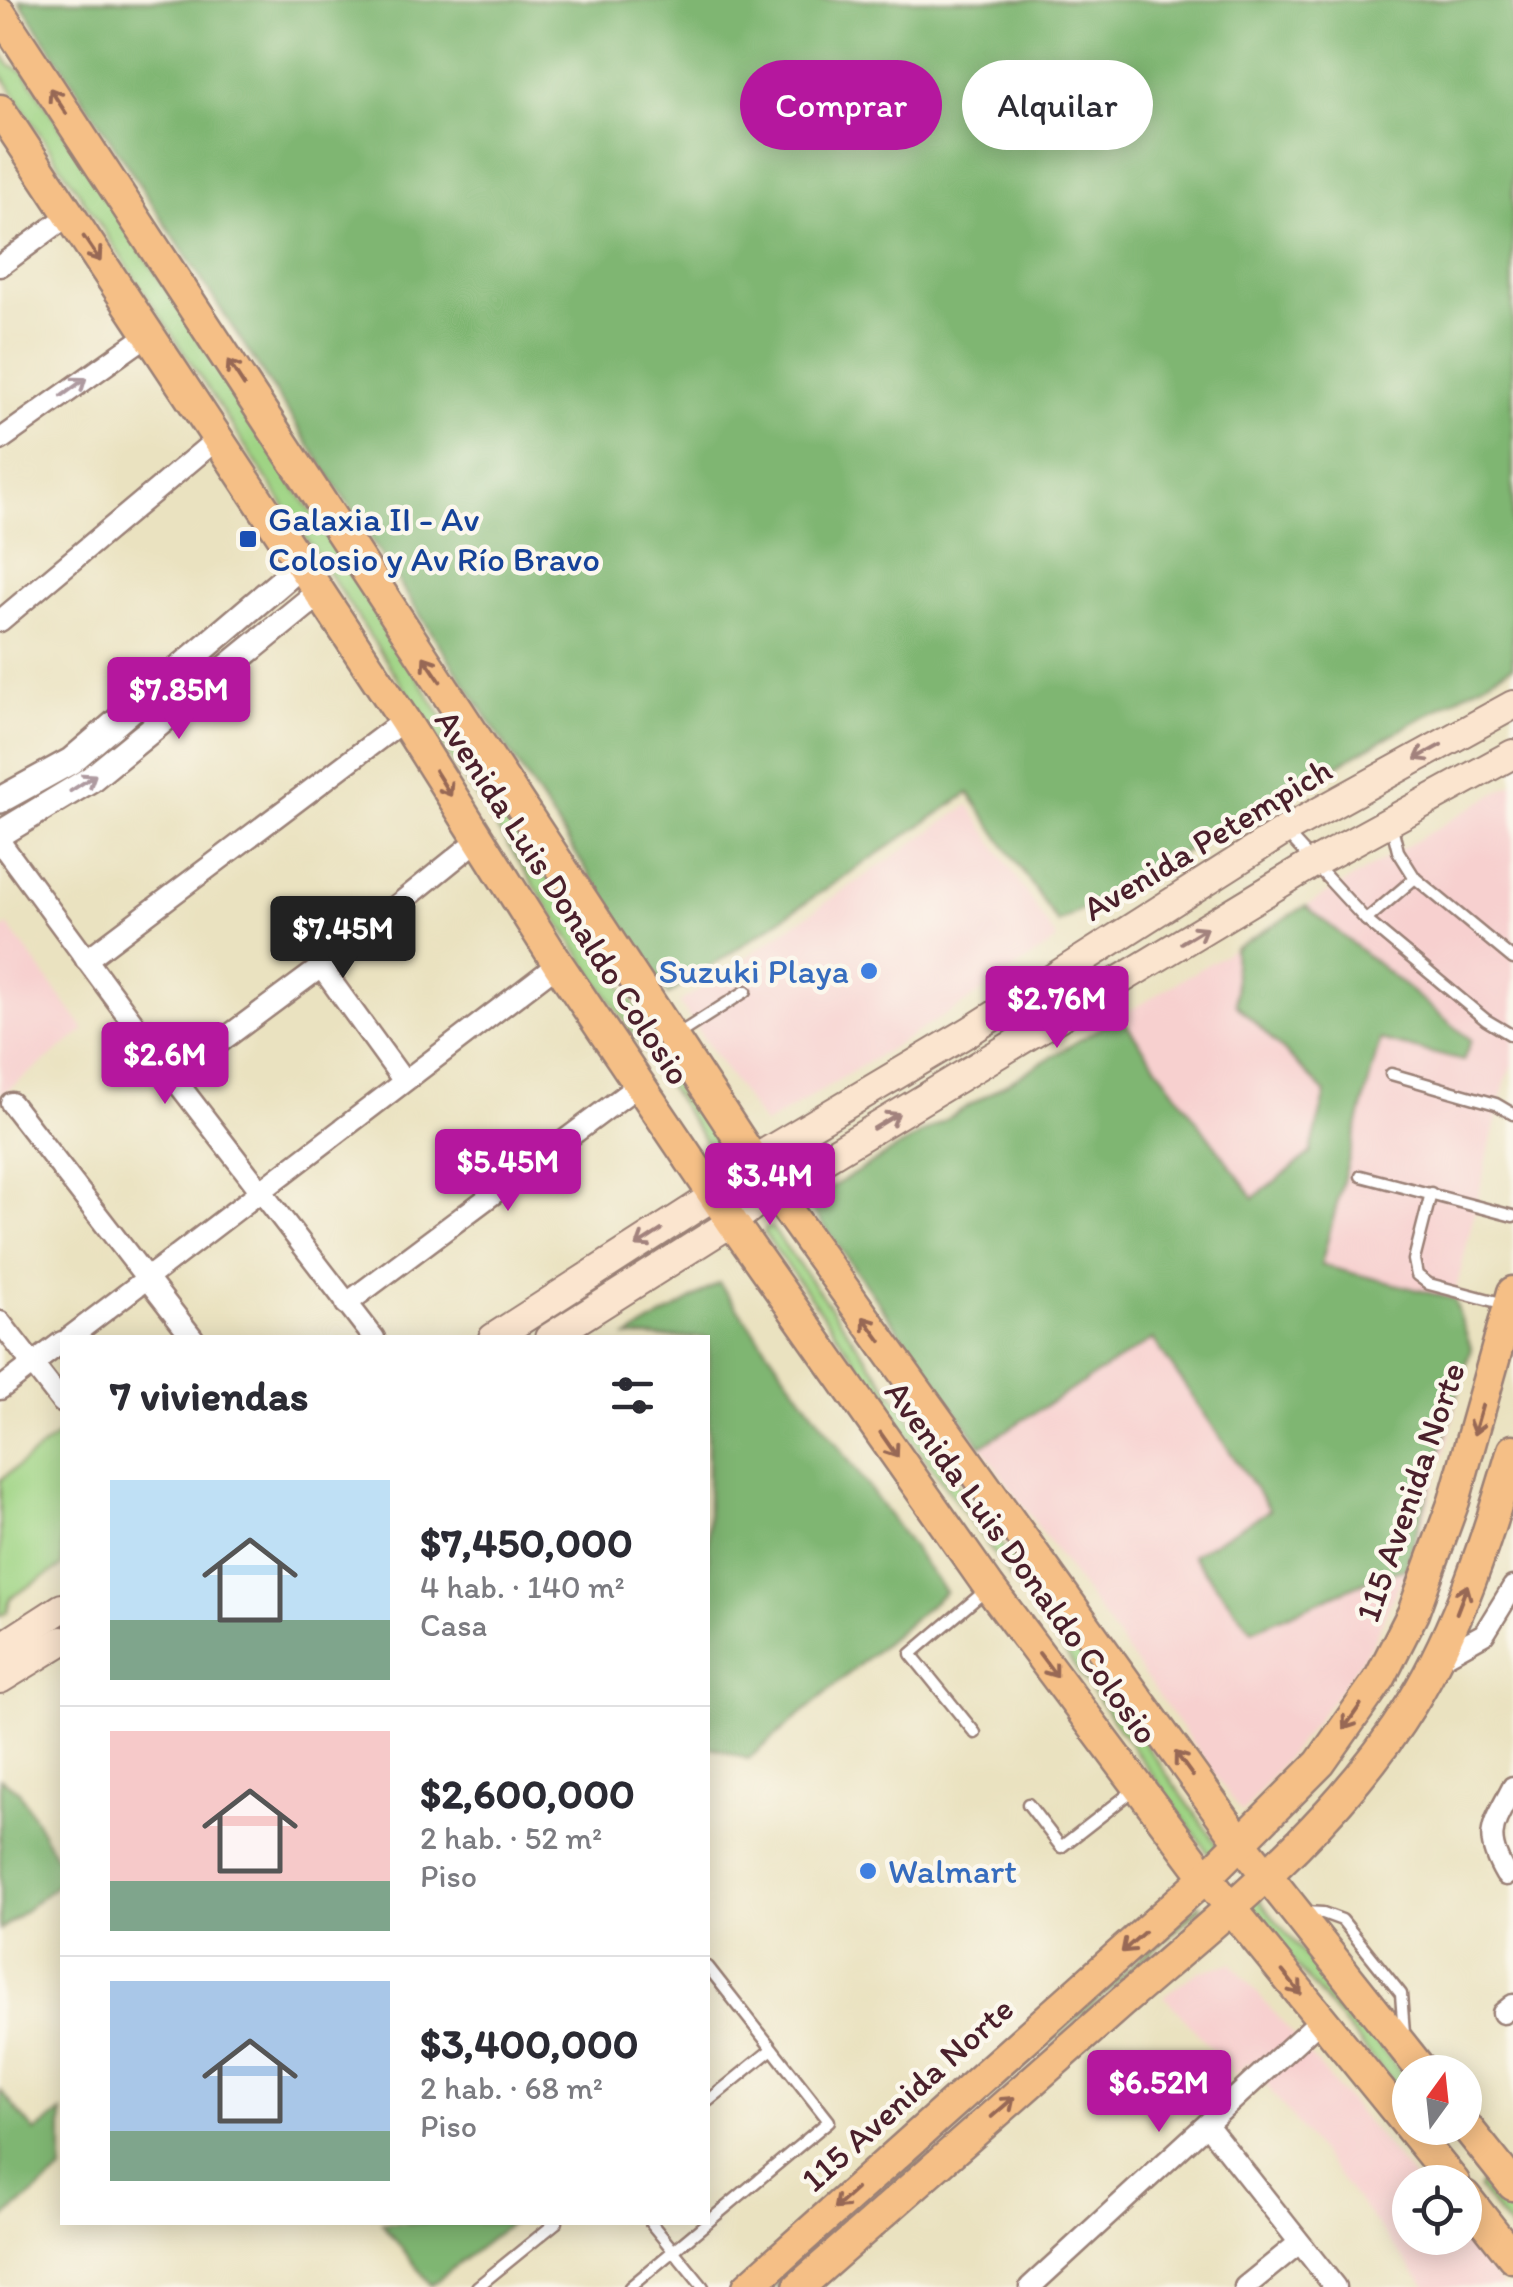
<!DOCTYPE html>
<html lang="es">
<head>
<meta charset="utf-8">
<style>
  body { margin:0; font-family:Itim,sans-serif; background:#f2f2f3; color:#2b2b33; height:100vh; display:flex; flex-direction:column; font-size:38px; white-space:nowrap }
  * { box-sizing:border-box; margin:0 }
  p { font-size:32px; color:#7c7c81 }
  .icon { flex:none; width:55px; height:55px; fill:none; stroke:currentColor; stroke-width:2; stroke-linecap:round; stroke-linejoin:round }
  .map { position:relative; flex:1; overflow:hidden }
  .side { position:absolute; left:60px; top:1335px; width:650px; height:890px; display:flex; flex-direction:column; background:#fff; border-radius:0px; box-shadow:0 5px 25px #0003 }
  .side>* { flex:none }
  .hud { position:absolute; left:740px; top:60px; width:622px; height:90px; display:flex; gap:20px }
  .needle { width:65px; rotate:15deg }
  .tools { position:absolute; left:1392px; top:2055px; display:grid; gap:20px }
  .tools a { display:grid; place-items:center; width:90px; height:90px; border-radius:50%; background:#fff; box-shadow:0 5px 25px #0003; font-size:50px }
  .price { position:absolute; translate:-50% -85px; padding:0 22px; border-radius:10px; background:#b5179e; color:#fff; font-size:32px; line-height:65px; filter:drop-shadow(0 2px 5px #0008) }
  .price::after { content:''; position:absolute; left:50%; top:60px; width:30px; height:22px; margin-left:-15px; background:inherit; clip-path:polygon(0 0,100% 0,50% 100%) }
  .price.active { background:#222; color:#fff }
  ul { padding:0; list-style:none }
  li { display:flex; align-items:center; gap:30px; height:250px; padding:0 50px }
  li+li { border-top:2px solid #e1e1e2 }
  li span { display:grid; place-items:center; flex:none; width:280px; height:200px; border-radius:0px; color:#555 }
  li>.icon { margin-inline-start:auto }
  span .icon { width:120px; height:120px; fill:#fffc; stroke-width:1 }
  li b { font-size:42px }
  h2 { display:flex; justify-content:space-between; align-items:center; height:120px; padding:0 50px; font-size:42px }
  .chip { padding:0 35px; border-radius:45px; background:#fff; box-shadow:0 5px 25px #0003; font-size:35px; line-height:90px }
  .chip.active { background:#b5179e; color:#fff }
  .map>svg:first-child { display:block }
  .built { fill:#f7d0cf }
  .green { fill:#9fd484; stroke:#747a58; stroke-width:2.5 }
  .forest { fill:#7fb672; stroke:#646a4e; stroke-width:2.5 }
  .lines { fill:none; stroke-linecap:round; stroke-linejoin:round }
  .service-casing { stroke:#9a8076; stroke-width:15 }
  .minor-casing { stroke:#9a8076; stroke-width:25 }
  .tertiary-casing { stroke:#9a8076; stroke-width:30 }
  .secondary-casing { stroke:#9a8076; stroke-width:32 }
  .primary-casing { stroke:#9a8076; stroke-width:35 }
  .service { stroke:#fff; stroke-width:10 }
  .minor { stroke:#fff; stroke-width:20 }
  .tertiary { stroke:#fff; stroke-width:25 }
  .secondary { stroke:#fbe5cf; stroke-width:28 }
  .primary { stroke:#f5bf86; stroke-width:30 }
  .oneway { stroke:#976754 }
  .oneway2 { stroke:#ae9aa0 }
  .oneway3 { stroke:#a2827d }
  .transit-dot { fill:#1a4fb4; stroke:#fbf7ec; stroke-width:4 }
  .shop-dot { fill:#3f7fe0; stroke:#fbf7ec; stroke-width:4 }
  .labels { text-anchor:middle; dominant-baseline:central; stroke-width:9; stroke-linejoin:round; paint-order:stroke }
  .transit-label { font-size:35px; fill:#164399; stroke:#fbf7ec; text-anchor:start }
  .street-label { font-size:35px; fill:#4a1f2b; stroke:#fbf7ec }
  .shop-label { font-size:35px; fill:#366cbe; stroke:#fbf7ec; text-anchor:end }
</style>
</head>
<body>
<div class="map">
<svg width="1513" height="2287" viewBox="0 0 1513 2287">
  <rect width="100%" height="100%" fill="#fbf7ec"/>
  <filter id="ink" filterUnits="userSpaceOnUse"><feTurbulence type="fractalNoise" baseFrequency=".01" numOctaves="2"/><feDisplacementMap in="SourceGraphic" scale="20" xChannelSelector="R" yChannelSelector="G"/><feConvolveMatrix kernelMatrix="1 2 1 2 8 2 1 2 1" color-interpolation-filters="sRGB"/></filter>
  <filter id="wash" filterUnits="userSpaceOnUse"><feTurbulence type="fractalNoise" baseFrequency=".0048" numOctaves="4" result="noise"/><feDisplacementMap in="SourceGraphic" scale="40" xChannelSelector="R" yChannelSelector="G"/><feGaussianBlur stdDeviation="2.25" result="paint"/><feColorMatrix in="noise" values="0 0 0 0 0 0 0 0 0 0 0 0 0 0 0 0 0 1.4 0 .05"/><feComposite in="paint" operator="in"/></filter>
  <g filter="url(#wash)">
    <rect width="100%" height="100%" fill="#eae2c0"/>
    <g class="built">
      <polygon points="1513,783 1513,1064 1505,1083 1454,1299 1471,1348 1448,1441 1414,1551 1372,1644 1335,1697 1242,1813 807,1202"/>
      <polygon points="969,805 1057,940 967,1002 764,1125 679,1003"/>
      <polygon points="8,925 85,1030 0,1096 0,931"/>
      <polygon points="1232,1963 1417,2182 1410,2182 1410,2238 1463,2238 1504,2287 1426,2287 1248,2062 1235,2075 1164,1996 1197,1972"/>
    </g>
    <g class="green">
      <path d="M0 51 10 65 24 71 361 588 494 799 733 1150 717 1159C487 819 265 474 38 131L0 72Z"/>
      <polygon points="695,1223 698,1224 697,1228 523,1337 518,1338"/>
      <polygon points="766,1228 772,1228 820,1293 1209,1833 1220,1850 1211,1857 764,1233"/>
      <polygon points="58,1435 62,1441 62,1566 10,1598 7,1612 0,1616 0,1480"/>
      <polygon points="1257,1897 1410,2083 1410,2104 1246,1905"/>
      <polygon points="1200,1904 1202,1907 780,2287 774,2287"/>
      <polygon points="1484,2178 1493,2180 1513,2205 1513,2233 1479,2189"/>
    </g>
    <g class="forest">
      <polygon points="19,0 1513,0 1513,666 1058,923 969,793 668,995"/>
      <polygon points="1306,906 1471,1040 1463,1061 1380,1040 1321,1265 1454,1299 1471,1348 1406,1569 1381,1575 1252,1630 1192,1555 1270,1510 1153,1339 981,1446 807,1202 1120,1016 1254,1198 1310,1154 1326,1093 1236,1004 1234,949"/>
      <polygon points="719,1283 945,1592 748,1759 708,1746 708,1338 628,1337"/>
      <polygon points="0,1778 19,1791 62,1868 62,1881 0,1930"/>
      <polygon points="0,2090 35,2132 62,2112 62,2172 0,2221"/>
      <polygon points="382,2223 511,2223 431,2285"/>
    </g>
  </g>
  <g filter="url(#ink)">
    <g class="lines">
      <defs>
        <g id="service">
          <polyline points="1391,823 1398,851 1415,878 1513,959"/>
          <polyline points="1287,834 1366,920 1486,1020 1513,1036"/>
          <polyline points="1366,920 1415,878"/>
          <polyline points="677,1035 746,991"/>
          <polyline points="1391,1074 1496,1104 1513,1114"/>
          <polyline points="1361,1176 1513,1216"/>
          <polyline points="1431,1193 1414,1260 1417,1275 1429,1284 1505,1304"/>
          <polyline points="975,1733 911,1654 985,1591"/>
          <polyline points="1028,1804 1061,1847 1134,1790"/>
          <polyline points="1304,1912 1323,1913 1342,1920 1401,1994 1404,2033"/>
          <polyline points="708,2101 772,2049"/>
          <polyline points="650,2222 703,2287"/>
          <polyline points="477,2287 557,2222"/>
          <polyline points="630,2287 829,2121 708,1967"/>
        </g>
        <g id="minor">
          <polyline points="0,266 69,215"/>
          <polyline points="0,440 149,334"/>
          <polyline points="0,621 217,439"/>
          <polyline points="0,842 173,1077 374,1338"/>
          <polyline points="86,960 404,720"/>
          <polyline points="321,967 403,1080"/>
          <polyline points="173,1077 321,967 478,840"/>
          <polyline points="11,1103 193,1338"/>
          <polyline points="346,1304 640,1084"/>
          <polyline points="0,1322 62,1402"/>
          <polyline points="69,1338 558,964"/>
          <polyline points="0,1389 62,1342"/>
          <polyline points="1437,1660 1484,1634 1513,1587"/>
          <path d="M1506 1875C1482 1834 1493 1826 1513 1787"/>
          <polyline points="1503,2013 1513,2005"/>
          <polyline points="1207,2125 1335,2287"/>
          <polyline points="1030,2287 1321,2019"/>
          <polyline points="1245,2287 1299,2243"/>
        </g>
        <g id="tertiary">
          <polyline points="0,800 71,761 300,566"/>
          <polyline points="0,834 91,779 319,593"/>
        </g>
        <g id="secondary">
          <polyline points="493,1338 715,1195 755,1159 970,1031 1284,831 1513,705"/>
          <polyline points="549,1338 732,1222 773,1190 1312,864 1513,754"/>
          <polyline points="0,1648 62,1608"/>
          <polyline points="0,1679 62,1641"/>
        </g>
        <g id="primary">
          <polyline points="0,13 773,1190 1241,1843 1423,2072"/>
          <polyline points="0,110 404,720 558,964 732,1222 989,1587 1206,1877 1454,2182"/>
          <polyline points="1465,2125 1513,2185"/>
          <polyline points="1465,2196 1513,2257"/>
          <polyline points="748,2287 1206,1877 1320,1763 1380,1678 1413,1613 1454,1501 1513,1292"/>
          <path d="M799 2287C907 2191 1015 2096 1123 2001 1227 1911 1340 1821 1412 1703 1459 1626 1488 1536 1513 1450"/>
        </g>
      </defs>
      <use href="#service" class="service-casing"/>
      <use href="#minor" class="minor-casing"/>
      <use href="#tertiary" class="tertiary-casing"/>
      <use href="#secondary" class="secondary-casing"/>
      <use href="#primary" class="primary-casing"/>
      <use href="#service" class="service"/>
      <use href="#minor" class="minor"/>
      <use href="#tertiary" class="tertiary"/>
      <use href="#secondary" class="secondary"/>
      <use href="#primary" class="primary"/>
    </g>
    <defs><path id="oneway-shaft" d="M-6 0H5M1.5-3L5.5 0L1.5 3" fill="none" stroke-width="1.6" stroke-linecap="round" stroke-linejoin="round" transform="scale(2.5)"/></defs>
    <g class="oneway">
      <use href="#oneway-shaft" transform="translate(58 101) rotate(-123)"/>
      <use href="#oneway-shaft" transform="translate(92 249) rotate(56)"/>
      <use href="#oneway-shaft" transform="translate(236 373) rotate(-123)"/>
      <use href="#oneway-shaft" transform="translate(432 669) rotate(-124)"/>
      <use href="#oneway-shaft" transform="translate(443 783) rotate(58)"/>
      <use href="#oneway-shaft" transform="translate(872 1329) rotate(-126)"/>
      <use href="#oneway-shaft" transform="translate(1478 1420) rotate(106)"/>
      <use href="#oneway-shaft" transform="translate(889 1445) rotate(55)"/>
      <use href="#oneway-shaft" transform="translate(1462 1599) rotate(-69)"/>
      <use href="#oneway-shaft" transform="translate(1048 1665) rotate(53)"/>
      <use href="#oneway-shaft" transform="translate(1352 1717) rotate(125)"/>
      <use href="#oneway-shaft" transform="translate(1184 1764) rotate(-126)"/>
      <use href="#oneway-shaft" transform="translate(1133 1942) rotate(138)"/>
      <use href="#oneway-shaft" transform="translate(1292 1983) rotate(51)"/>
      <use href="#oneway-shaft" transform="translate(1003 2107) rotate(-41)"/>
      <use href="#oneway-shaft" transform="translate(845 2199) rotate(138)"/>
    </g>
    <g class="oneway2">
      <use href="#oneway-shaft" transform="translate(74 387) rotate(-36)"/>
      <use href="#oneway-shaft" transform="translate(83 783) rotate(-33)"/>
    </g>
    <g class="oneway3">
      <use href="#oneway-shaft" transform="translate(1428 752) rotate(151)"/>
      <use href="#oneway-shaft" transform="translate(1194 935) rotate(-31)"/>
      <use href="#oneway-shaft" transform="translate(886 1121) rotate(-31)"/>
      <use href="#oneway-shaft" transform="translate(649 1238) rotate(147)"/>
    </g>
  </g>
  <rect class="transit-dot" x="238" y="529" width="20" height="20" rx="5"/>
  <g class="shop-dot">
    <circle cx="869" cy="971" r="10"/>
    <circle cx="868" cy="1871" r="10"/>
  </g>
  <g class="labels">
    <g class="transit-label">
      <text x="268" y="519">Galaxia II - Av<tspan x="268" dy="40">Colosio y Av Río Bravo</tspan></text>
    </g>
    <g class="street-label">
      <text transform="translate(1207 839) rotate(-31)">Avenida Petempich</text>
      <text transform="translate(563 897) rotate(57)">Avenida Luis Donaldo Colosio</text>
      <text transform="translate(1410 1492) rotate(-71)">115 Avenida Norte</text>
      <text transform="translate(1022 1562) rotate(54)">Avenida Luis Donaldo Colosio</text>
      <text transform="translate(907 2094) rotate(-42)">115 Avenida Norte</text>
    </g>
    <g class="shop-label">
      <text x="849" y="971">Suzuki Playa</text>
      <text x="888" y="1871" text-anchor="start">Walmart</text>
    </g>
  </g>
</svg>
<div class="tools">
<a><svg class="needle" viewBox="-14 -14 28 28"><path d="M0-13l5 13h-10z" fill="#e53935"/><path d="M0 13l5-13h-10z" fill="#7c7c81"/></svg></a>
<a><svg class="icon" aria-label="locate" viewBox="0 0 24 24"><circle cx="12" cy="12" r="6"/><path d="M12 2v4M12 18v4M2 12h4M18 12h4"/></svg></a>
</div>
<b class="price" style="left:179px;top:742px">$7.85M</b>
<b class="price active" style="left:343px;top:981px">$7.45M</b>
<b class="price" style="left:1057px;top:1051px">$2.76M</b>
<b class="price" style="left:165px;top:1107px">$2.6M</b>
<b class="price" style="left:508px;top:1214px">$5.45M</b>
<b class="price" style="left:770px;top:1228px">$3.4M</b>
<b class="price" style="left:1159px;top:2135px">$6.52M</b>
<div class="hud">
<a class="chip active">Comprar</a>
<a class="chip">Alquilar</a>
</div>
<section class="side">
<h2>7 viviendas<svg class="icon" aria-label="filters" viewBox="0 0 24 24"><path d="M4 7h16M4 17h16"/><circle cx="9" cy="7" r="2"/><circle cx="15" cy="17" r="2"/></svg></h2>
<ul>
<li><span style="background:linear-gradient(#bfe0f5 70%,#7fa58c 0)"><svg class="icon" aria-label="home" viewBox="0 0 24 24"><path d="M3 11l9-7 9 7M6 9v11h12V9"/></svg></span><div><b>$7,450,000</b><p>4 hab. · 140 m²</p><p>Casa</p></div></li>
<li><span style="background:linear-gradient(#f6c9c9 75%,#7fa58c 0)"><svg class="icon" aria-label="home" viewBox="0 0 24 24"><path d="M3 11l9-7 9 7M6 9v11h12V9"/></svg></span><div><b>$2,600,000</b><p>2 hab. · 52 m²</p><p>Piso</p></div></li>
<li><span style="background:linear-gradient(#a9c7e8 75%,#7fa58c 0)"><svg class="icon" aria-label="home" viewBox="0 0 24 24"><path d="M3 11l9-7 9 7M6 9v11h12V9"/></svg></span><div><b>$3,400,000</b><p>2 hab. · 68 m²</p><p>Piso</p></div></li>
</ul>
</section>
</div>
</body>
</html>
